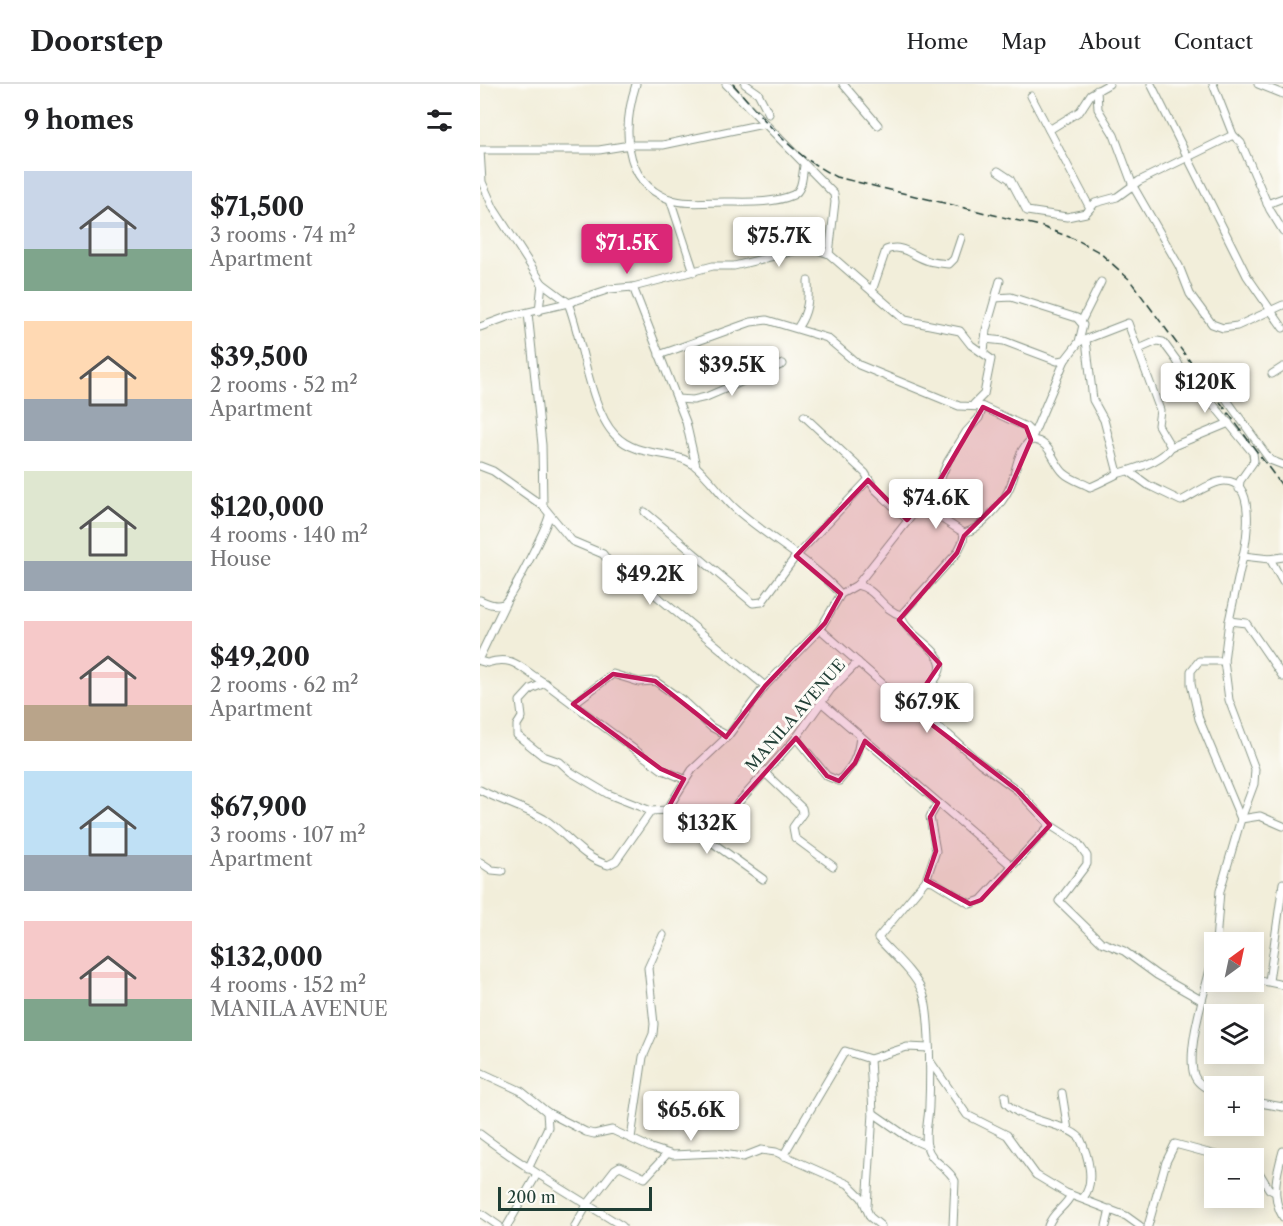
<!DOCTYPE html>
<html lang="en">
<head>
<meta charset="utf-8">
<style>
  body { margin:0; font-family:"Libre Caslon Text",serif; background:#f2f2f2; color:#202124; height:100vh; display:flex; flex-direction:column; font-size:22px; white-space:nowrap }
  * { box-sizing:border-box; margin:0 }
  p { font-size:20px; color:#757577 }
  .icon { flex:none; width:33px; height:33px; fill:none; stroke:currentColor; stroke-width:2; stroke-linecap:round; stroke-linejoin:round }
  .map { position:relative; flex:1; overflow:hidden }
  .panel { display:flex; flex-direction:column; background:#fff; width:480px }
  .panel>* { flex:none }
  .needle { width:39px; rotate:33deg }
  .buttons { position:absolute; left:724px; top:848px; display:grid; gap:12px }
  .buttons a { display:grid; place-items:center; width:60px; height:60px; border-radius:0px; background:#fff; box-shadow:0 3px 15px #0003; font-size:30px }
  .scale { position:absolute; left:18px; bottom:15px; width:154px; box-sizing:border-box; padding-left:6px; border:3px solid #1f3d34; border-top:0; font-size:16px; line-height:21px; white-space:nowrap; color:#1f3d34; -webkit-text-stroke:4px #fdfcf7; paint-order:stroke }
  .price { position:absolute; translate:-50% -51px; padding:0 14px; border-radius:6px; background:#fff; color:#222; font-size:20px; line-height:39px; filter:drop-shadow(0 2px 3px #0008) }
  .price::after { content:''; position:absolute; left:50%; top:36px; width:18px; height:14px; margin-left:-9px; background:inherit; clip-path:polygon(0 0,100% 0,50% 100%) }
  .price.on { background:#db2777; color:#fff }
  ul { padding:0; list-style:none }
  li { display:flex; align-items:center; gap:18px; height:150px; padding:0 24px }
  li span { display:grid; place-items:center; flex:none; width:168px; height:120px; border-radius:0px; color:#555 }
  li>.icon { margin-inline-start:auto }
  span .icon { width:72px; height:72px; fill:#fffc; stroke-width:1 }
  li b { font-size:26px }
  h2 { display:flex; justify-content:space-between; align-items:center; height:72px; padding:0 24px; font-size:26px }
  header { display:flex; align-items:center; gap:36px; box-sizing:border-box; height:84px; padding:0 30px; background:#fff; border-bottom:2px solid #e0e0e0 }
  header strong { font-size:28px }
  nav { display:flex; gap:33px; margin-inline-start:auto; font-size:21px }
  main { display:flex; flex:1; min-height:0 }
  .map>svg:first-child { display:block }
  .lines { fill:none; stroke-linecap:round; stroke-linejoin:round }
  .minor-casing { stroke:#889687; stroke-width:9 }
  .minor { stroke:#fff; stroke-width:7 }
  .rail { stroke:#1f3d34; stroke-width:1.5; stroke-dasharray:9 4.5; stroke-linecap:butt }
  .marked { fill:#c2185b; fill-opacity:0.2; stroke:#c2185b; stroke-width:4.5; stroke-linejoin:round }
  .labels { text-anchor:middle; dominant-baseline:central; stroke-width:6; stroke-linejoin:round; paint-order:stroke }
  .street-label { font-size:16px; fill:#1f3d34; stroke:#fdfcf7 }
</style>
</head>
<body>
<header>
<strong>Doorstep</strong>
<nav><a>Home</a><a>Map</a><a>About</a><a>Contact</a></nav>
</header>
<main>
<section class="panel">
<h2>9 homes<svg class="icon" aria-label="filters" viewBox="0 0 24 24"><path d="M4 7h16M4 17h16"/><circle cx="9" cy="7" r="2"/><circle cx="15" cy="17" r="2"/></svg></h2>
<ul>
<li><span style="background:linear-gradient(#c9d6e8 65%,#7fa58c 0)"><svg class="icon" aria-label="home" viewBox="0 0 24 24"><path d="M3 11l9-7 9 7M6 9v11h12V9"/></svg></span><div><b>$71,500</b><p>3 rooms · 74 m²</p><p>Apartment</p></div></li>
<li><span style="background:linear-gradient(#ffd9b3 65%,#9aa5b1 0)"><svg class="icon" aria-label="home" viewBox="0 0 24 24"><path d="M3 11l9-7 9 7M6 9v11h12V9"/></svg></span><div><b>$39,500</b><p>2 rooms · 52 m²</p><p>Apartment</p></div></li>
<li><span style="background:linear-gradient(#dfe7d0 75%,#9aa5b1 0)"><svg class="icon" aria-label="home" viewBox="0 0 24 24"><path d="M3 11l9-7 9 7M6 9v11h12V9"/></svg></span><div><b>$120,000</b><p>4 rooms · 140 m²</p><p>House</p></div></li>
<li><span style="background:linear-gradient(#f6c9c9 70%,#b9a48a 0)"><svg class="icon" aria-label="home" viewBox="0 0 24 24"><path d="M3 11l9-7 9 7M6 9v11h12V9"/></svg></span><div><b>$49,200</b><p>2 rooms · 62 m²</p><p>Apartment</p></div></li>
<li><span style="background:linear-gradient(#bfe0f5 70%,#9aa5b1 0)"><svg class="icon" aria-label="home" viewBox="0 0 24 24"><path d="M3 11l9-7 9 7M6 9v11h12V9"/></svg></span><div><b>$67,900</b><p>3 rooms · 107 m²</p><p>Apartment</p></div></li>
<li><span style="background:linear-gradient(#f6c9c9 65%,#7fa58c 0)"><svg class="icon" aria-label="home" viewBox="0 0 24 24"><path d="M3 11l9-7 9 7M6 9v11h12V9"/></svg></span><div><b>$132,000</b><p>4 rooms · 152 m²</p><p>MANILA AVENUE</p></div></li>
</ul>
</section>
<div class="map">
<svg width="803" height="1142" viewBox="0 0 803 1142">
  <rect width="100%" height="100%" fill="#fdfcf7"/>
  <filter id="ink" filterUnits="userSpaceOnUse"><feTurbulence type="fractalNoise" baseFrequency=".0167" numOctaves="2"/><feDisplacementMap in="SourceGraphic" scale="12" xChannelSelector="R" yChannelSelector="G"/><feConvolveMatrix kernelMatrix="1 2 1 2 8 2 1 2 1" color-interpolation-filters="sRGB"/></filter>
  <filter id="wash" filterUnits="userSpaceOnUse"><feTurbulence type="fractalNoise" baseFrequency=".008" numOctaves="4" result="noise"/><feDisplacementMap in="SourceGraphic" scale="24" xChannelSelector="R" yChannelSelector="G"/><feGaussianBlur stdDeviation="1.35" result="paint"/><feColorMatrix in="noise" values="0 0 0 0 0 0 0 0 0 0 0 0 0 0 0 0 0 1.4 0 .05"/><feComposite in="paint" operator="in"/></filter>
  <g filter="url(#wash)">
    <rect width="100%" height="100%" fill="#f2eeda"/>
  </g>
  <g filter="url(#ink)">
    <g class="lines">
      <defs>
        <g id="minor">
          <path d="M156 0C143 41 141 97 189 115 206 121 227 118 244 118 266 118 292 120 313 111 323 106 322 92 324 82"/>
          <polyline points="246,0 354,110 355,118 349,170"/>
          <polyline points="265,0 278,9 289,30"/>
          <polyline points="363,0 398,41"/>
          <polyline points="671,0 767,192 803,244"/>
          <polyline points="733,0 753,51 761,59 790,126 803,147"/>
          <polyline points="778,0 803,10"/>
          <polyline points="617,6 618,25 634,51 653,102 699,182 710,210 732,240 743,244 757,242 803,221"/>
          <polyline points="551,12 610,124"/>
          <polyline points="569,46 600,27 611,10 629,0"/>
          <polyline points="518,87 530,95 547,127 587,133 606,129 615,119 637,113 659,97 753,51"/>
          <polyline points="190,115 214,188"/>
          <polyline points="787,120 803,114"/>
          <polyline points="153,203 206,338 216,382"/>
          <path d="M392 207 406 166C423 159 433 173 449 177 455 179 462 179 469 180L474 175 481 154"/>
          <polyline points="515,214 531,213 597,234 603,241 599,258"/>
          <path d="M88 219C102 253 110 326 135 351 158 375 193 365 214 381 231 394 242 414 258 427 292 456 331 477 361 510"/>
          <polyline points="89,219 62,199 14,125 2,98 0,66 119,66 150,61 183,61 283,40"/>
          <polyline points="59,227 62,199"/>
          <polyline points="48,229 62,361 63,422 92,457 123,470 138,491 166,503 285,602"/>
          <polyline points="601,238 621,198"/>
          <polyline points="0,243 27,233 88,219 130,205 153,203 233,182 254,182 330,163 349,170 425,236 480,247 491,261 511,275 504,310 494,320 503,323 499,334 486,348 468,377 460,396 377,501 361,510 340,545 285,602 248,652 212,686 187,726"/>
          <path d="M318 243C328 228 329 215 328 197"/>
          <polyline points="606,256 613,316 624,336 638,389"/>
          <polyline points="659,265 677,257 683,258 697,277 709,302 732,319 773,369 774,377 760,397 759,405"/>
          <polyline points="504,268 506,246 520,197"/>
          <polyline points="179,271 271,238 287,236 347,254 379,281 479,322 503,323 546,343 551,348 551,356 585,276"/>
          <polyline points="792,290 803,283"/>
          <polyline points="729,291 790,376 803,381"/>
          <polyline points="197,315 213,316 226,313 303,280"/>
          <polyline points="324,332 385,389 395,405 428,436"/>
          <polyline points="691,363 749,339"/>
          <polyline points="0,382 13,387 63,422"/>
          <path d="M650 388 668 401 701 417C713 411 732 397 745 397 776 397 767 454 763 472"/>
          <polyline points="442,422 484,449"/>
          <polyline points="165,428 273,519 282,518 316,472 388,396"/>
          <path d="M484 449C499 446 521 421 528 407 537 391 535 368 551 356 571 356 572 378 584 389 590 395 603 399 610 403 619 400 634 391 640 389 655 385 682 377 691 363L678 341 680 326 648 239 599 258 585 276 577 277 524 257 505 255"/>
          <polyline points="790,475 803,498"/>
          <path d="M377 501C397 505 402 526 421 531L477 469 483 457 484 449"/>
          <path d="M0 516C7 519 15 523 23 520 30 517 67 442 69 432"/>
          <path d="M421 531C425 553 466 565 460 586 456 599 439 613 430 623"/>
          <polyline points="749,537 766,539 803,593"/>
          <polyline points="340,545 436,629 469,651 500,679 537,706 570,741 598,759 607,772 607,780 579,817 621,858 644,867 677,891 721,916"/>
          <polyline points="0,572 26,518"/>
          <path d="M0 577 7 579C35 570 41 586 65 599"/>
          <polyline points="744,577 749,616 775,685 774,700 761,735"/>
          <polyline points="341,618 532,782"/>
          <polyline points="93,620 181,685 204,695"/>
          <path d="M316 654 347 692 359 697C373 681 378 673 380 652"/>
          <polyline points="284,688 322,724 323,729 313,743 315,754 353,782"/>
          <path d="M0 706C21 717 43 723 64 735 87 749 100 773 128 781L136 777 171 727 187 726 283 795"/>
          <polyline points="171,727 128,710 91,688 80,678 63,672 37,651 37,641 42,633 40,617 51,605 65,599 93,620 133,590 159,598 175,597 202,616 231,643 248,652"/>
          <polyline points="761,735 780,732 803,742"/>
          <polyline points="225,756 316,654 351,605 378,578"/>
          <polyline points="0,778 12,786 22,787"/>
          <polyline points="446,796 456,767 450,733 458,719"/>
          <polyline points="736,858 740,807 761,735 719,635 711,600 711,587 719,577 744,577 749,537 763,472 790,475 803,473"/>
          <path d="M735 863C730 894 705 962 714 991 717 1000 727 1005 735 1008"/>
          <polyline points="774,895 803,901"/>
          <polyline points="789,897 803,799"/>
          <polyline points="450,977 487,1031 527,1051 556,1091 586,1109 646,1132 660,1142"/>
          <polyline points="0,988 41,1007 67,1028 106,1048 114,1050 132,1046 171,1064 193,1071 236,1069 263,1073 281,1066 296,1068 368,1100 382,1114 390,1133 401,1142"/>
          <polyline points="582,1009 588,1046"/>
          <path d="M525 1012 526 1019C544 1039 585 1038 600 1054 608 1071 616 1099 603 1114"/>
          <polyline points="774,1018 803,1023"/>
          <polyline points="393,1029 429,1054 447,1062"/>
          <path d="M0 1050C45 1084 94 1112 142 1142"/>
          <polyline points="151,1054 163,973 173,950 174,940 168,884 183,851"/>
          <path d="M803 1067C797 1088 790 1113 803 1133"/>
          <polyline points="303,1072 365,967 390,975 427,963 449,964"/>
          <polyline points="774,1080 789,1105 795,1108"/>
          <polyline points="48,1085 68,1043 67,1028"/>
          <polyline points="734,1115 735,1109"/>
          <polyline points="387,1122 393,1029 390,975"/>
          <polyline points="0,1129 19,1142"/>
          <polyline points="27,1142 57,1090"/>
          <polyline points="95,1142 107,1121 135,1085 140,1082 165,1094 187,1070"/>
          <path d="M473 1142 475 1097C468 1082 451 1079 447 1062 444 1049 449 1034 449 1021 450 997 451 925 442 907 433 887 412 870 398 854L446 796 453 797 490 820 501 816 570 741"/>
          <path d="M568 1142C573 1127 585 1124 591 1111"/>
          <polyline points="626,1142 630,1125"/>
          <polyline points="668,1142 686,1078 695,1060 747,1074"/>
        </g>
      </defs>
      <use href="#minor" class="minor-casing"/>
      <use href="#minor" class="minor"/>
      <path class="rail" d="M253 0C286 38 310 69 356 93L560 142 597 156 619 168 649 195 803 403"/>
    </g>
  </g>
  <path class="marked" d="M503 323 546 343 551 356 529 407 484 452 477 469 419 536 460 580 430 624 537 706 570 741 501 816 490 820 446 796 456 767 450 733 458 719 385 657 375 679 359 697 347 692 316 654 225 756 187 726 204 695 181 685 93 620 133 590 175 597 246 653 285 602 345 539 361 510 316 472 388 396 427 436 460 396Z"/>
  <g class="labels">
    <g class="street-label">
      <text transform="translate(315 631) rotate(-49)">MANILA AVENUE</text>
    </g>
  </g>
</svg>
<div class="buttons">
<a><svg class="needle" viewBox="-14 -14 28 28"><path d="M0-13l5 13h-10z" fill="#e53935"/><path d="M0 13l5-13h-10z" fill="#757577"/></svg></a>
<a><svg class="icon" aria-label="layers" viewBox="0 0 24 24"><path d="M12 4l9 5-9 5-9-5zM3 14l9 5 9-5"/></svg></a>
<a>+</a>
<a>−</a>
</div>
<div class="scale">200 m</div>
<b class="price" style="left:299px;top:184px">$75.7K</b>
<b class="price on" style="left:147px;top:191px">$71.5K</b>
<b class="price" style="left:252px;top:313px">$39.5K</b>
<b class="price" style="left:725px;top:330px">$120K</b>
<b class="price" style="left:456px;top:446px">$74.6K</b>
<b class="price" style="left:170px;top:522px">$49.2K</b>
<b class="price" style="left:447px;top:650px">$67.9K</b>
<b class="price" style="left:227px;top:771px">$132K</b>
<b class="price" style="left:211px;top:1058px">$65.6K</b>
</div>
</main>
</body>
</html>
